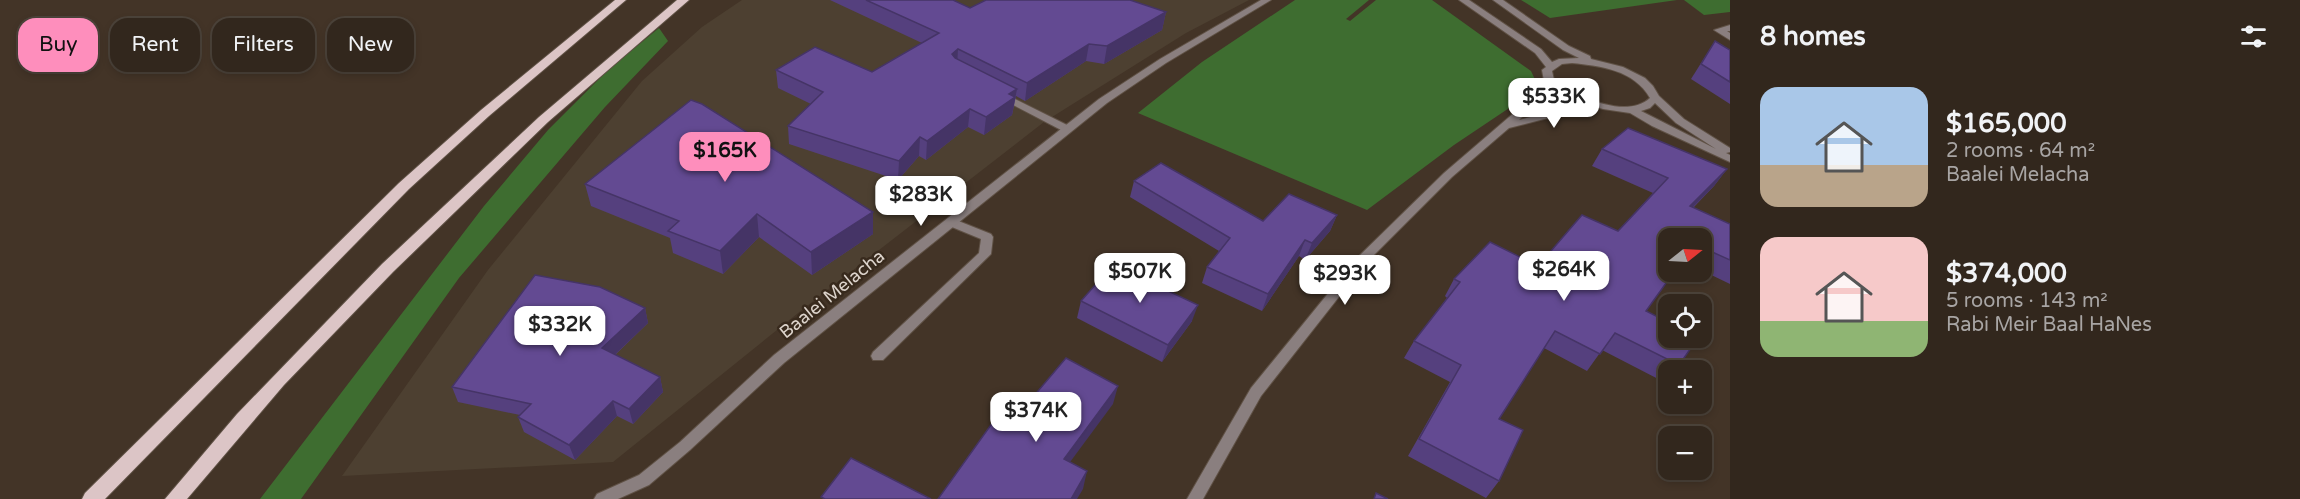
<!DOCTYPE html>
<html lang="en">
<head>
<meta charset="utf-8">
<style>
  body { margin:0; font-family:"Varela Round",sans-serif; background:#3d332a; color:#f1f3f6; height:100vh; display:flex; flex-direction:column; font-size:22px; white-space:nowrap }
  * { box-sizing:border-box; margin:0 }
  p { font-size:20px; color:#a8a5a4 }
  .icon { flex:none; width:33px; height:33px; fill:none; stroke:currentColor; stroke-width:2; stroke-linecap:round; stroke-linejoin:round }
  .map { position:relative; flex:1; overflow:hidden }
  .side { display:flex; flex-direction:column; background:#32271d; width:570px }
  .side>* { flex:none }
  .top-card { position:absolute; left:18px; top:18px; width:570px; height:54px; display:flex; gap:12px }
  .needle { width:39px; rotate:72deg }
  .fabs { position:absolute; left:1658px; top:228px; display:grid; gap:12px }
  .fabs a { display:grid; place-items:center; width:54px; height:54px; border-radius:12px; background:#32271d; box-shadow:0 3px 9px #0003,0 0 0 2px #4d443b; font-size:30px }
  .price { position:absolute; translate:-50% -51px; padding:0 14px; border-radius:12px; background:#fff; color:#222; font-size:20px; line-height:39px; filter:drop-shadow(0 2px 3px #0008) }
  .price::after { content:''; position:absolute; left:50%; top:36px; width:18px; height:14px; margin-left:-9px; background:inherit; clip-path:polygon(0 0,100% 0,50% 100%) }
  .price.on { background:#fe8ebc; color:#111 }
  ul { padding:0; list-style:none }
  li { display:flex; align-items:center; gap:18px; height:150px; padding:0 30px }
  li span { display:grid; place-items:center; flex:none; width:168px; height:120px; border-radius:18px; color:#555 }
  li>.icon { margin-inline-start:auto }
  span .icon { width:72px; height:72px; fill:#fffc; stroke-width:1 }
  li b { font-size:26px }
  h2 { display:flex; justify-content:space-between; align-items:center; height:72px; padding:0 30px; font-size:26px }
  .pill { padding:0 21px; border-radius:18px; background:#32271d; box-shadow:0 3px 9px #0003,0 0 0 2px #4d443b; font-size:21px; line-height:54px }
  .pill.on { background:#fe8ebc; color:#111 }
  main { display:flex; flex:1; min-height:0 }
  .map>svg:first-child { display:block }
  .commercial { fill:#4d4031 }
  .green { fill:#3e6d30 }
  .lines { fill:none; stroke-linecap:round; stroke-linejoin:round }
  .service-casing { stroke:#5f5145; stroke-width:2 }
  .minor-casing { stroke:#5f5145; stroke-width:2 }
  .tertiary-casing { stroke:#5f5145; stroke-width:2 }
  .primary-casing { stroke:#5f5145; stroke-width:2 }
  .service { fill:#8a7f7f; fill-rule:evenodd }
  .minor { fill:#8a7f7f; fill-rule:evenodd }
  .tertiary { fill:#8a7f7f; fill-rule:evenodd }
  .primary { fill:#dcc5c6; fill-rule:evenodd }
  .wall { fill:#55407e }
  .shaded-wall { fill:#453466 }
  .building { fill:#634a92; stroke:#453466; stroke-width:1.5 }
  .labels { text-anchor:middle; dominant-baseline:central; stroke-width:5; stroke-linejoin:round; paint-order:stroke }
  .street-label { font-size:18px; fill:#ddd4cc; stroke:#382a1d }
</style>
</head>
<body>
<main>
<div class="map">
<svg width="1730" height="499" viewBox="0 0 1730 499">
  <rect width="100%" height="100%" fill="#433427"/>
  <polygon class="commercial" points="742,0 1249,0 1186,33 1044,122 803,309 613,462 342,476 488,270 642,81 702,27"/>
  <g class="green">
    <polygon points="1295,0 1369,0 1346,19 1350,21 1376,0 1432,0 1531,71 1539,88 1454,145 1367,210 1138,113 1202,62"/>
    <polygon points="1521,0 1677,0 1550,18"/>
    <polygon points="1684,0 1730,0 1730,12 1704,15"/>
    <polygon points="659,28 668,41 605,107 459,278 301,499 260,499 484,206 548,130 609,69"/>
  </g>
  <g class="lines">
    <defs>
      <g id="service">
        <polygon points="1001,92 1071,127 1072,129 1071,131 1063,131 998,97 998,93"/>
        <polygon points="951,218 991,234 993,237 991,254 883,360 873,360 871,356 873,352 979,253 981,239 947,225 945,222 947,219"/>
      </g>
      <g id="minor">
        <polygon points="1261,0 1271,0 1166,63 1107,103 784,363 690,450 649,485 618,499 594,499 597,494 639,475 680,442 774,355 1099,99 1160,59"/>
        <polygon points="1730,25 1730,31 1727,31 1730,33 1730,40 1714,30"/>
        <polygon points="1549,78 1554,81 1543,98 1519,120 1591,101 1596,104 1595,106 1509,128 1452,177 1364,265 1261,396 1203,499 1187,499 1251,388 1356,259 1444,173 1536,94 1546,79"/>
      </g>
      <path id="tertiary" d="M1459 0H1469L1541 49 1552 62 1559 59 1579 58 1563 50 1493 0H1503L1569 46 1590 56 1591 59 1623 67 1645 78 1653 86 1659 96 1684 119 1730 148V152L1726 153 1730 155V162L1652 126 1630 113 1603 109 1583 103 1555 90 1544 81 1542 70 1546 67 1535 53ZM1572 63C1601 66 1634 70 1650 98 1626 120 1576 96 1554 80L1552 71 1562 64ZM1655 103 1676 123 1716 149 1641 111 1650 108Z"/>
      <g id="primary">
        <polygon points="615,0 626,0 489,116 409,189 105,499 82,499 85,493 399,183 481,110"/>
        <polygon points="677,0 689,0 548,122 393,272 284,385 187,499 165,499 237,414 382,264 539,117"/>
      </g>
    </defs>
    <use href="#service" class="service-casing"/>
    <use href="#minor" class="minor-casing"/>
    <use href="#tertiary" class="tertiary-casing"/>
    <use href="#primary" class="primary-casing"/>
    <use href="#service" class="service"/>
    <use href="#minor" class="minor"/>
    <use href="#tertiary" class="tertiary"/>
    <use href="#primary" class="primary"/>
  </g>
  <g class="wall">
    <polygon points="830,0 953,0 970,8 1166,12 1162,30 1104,64 1086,61 1025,101 1016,96 1012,115 984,135 968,127 926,160 919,156 898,180 789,144 788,126 811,104 778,88 776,70 872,72 922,43"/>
    <polygon points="1715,41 1730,50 1730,104 1691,79"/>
    <polygon points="1602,149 1727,169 1714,186 1693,208 1730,224 1730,284 1701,270 1701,238 1668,238 1646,311 1679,365 1675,370 1668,370 1668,378 1664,382 1602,350 1587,371 1544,348 1499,419 1499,481 1486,498 1408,456 1450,382 1404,358 1414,341 1447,298 1445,296 1454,279 1538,266 1618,231 1653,193 1592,166"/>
    <polygon points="1134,181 1263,221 1337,215 1330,231 1305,260 1299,256 1262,311 1202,283 1207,267 1219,251 1130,197"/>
    <polygon points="585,184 873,234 812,275 759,237 723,274 673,253 670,238 591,206"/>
    <polygon points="1081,301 1192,321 1162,362 1077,318"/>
    <polygon points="645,308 648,323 615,355 660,377 663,392 633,424 617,416 575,460 524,432 518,417 520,415 458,402 452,387"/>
  </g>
  <g class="shaded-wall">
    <polygon points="1166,12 1162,30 1104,64 1107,46"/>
    <polygon points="1089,44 1086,61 1025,101 1027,83"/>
    <polygon points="958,49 957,67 952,54"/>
    <polygon points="1017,89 1012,115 984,135 986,117 1009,94"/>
    <polygon points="970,109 968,127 926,160 927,141"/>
    <polygon points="920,137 919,156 898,180 899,161"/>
    <polygon points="1727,169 1714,186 1677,223 1690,206"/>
    <polygon points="873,212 873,234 812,275 811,252"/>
    <polygon points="757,214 759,237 723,274 720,251"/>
    <polygon points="1337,215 1330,231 1305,260 1312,243"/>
    <polygon points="1305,240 1299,256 1262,311 1268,294"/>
    <polygon points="1198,305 1192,321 1162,362 1168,345"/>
    <polygon points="645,308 648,323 606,363 602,348"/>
    <polygon points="660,377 663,392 633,424 629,409"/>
    <polygon points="1118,386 1113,404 1059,477 1064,459"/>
    <polygon points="613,401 617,416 575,460 569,445"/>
    <polygon points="1087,471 1083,489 1077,499 1071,499"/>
  </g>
  <g class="building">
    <polygon points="866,0 953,0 970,8 986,0 1130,0 1166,12 1107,46 1089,44 1027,83 958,49 952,54 955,58 1017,89 1009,94 1015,97 986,117 970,109 927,141 920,137 899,161 788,126 823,92 776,70 815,47 872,72 939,33"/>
    <polygon points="1715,41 1730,50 1730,82 1701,64"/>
    <polygon points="691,100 702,104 873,212 811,252 757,214 720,251 668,231 679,221 585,184"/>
    <polygon points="1628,128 1727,169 1690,206 1730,224 1730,260 1701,247 1701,238 1668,238 1668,272 1674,272 1646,311 1668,322 1668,338 1698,338 1679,365 1615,333 1600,354 1555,331 1499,419 1523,430 1499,481 1419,439 1461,365 1414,341 1460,282 1454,279 1490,242 1538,266 1582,215 1618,231 1668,178 1602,149"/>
    <polygon points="1161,163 1263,221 1289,194 1337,215 1312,243 1305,240 1268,294 1207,267 1230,238 1134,181"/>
    <polygon points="1113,265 1198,305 1168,345 1081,301"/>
    <polygon points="535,275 600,287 645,308 602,348 660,377 629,409 613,401 569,445 518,417 531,404 452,387"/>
    <polygon points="1066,358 1118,386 1064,459 1087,471 1071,499 938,499 993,422 1006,429"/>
    <polygon points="851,458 931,499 825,499 821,497"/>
    <polygon points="1376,493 1388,499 1374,499"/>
  </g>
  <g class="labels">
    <g class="street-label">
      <text transform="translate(832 294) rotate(-39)">Baalei Melacha</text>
    </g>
  </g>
</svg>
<div class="fabs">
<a><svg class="needle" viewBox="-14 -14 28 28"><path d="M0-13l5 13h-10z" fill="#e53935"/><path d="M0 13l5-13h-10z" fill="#a8a5a4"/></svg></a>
<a><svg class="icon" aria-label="locate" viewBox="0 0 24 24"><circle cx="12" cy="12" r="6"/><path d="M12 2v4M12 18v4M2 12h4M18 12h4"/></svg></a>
<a>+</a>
<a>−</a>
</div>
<b class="price" style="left:1554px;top:129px">$533K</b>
<b class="price on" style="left:725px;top:183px">$165K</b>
<b class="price" style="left:921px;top:227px">$283K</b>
<b class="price" style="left:1564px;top:302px">$264K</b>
<b class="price" style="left:1140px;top:304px">$507K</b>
<b class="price" style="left:1345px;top:306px">$293K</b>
<b class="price" style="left:560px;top:357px">$332K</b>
<b class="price" style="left:1036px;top:443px">$374K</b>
<div class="top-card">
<a class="pill on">Buy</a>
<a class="pill">Rent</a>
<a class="pill">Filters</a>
<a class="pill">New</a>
</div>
</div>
<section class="side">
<h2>8 homes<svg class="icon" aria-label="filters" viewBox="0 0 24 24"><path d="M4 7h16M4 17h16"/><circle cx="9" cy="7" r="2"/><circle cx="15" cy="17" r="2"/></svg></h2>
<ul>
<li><span style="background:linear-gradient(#a9c7e8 65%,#b9a48a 0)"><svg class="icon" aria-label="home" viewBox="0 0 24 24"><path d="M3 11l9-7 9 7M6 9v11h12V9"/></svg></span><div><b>$165,000</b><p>2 rooms · 64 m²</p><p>Baalei Melacha</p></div></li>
<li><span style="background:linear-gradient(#f6c9c9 70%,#8fb573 0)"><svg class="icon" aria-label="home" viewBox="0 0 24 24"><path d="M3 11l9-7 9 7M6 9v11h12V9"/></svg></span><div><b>$374,000</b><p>5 rooms · 143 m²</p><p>Rabi Meir Baal HaNes</p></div></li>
</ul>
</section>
</main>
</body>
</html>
